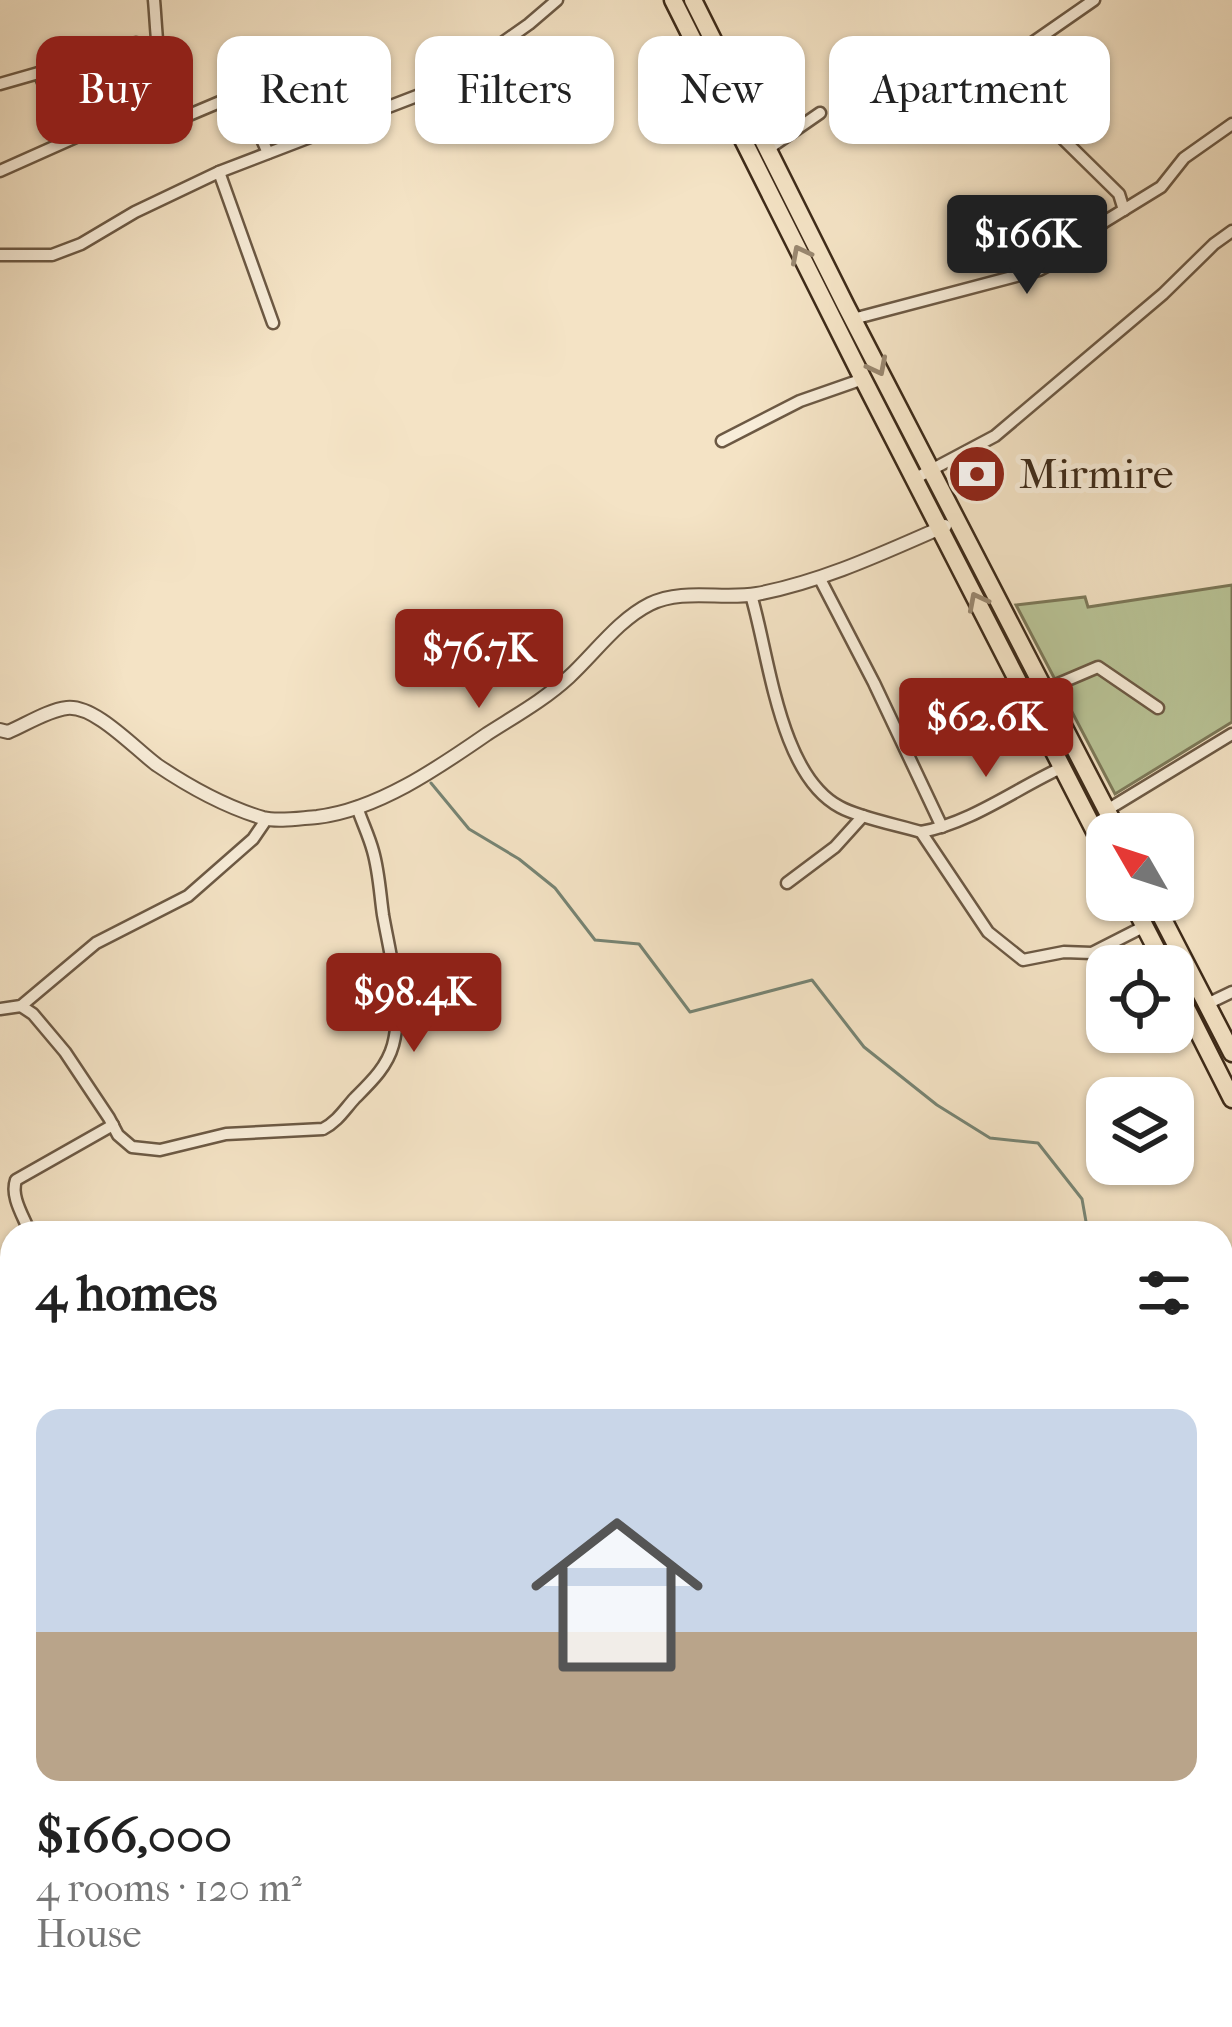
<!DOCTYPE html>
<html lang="en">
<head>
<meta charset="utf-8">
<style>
  body { margin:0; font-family:"IM FELL French Canon",serif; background:#f2f2f2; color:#222; height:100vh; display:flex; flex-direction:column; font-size:45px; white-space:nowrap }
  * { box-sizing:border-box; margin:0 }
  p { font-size:39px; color:#767676 }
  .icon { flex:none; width:66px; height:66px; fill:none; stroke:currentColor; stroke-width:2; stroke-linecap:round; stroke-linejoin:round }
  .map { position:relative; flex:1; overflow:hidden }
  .details { position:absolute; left:0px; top:1221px; width:1233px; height:807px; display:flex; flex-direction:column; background:#fff; border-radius:36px 36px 0 0; box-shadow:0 3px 9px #0004 }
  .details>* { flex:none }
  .hud { position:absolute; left:36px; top:36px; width:1161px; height:108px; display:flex; gap:24px }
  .needle { width:78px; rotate:309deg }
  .tools { position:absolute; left:1086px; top:813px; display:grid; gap:24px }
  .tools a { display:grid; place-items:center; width:108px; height:108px; border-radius:24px; background:#fff; box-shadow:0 3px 9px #0004; font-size:60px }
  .price { position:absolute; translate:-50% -102px; padding:0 27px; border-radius:12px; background:#8f2418; color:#fff; font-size:39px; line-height:78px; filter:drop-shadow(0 3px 6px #0008) }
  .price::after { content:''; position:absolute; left:50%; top:72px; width:36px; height:27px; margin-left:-18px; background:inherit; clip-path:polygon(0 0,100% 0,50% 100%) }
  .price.active { background:#222; color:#fff }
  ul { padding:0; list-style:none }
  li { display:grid; align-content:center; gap:24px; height:636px; padding:0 36px }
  li span { display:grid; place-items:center; height:372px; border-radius:24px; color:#555 }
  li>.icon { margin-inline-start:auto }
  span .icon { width:216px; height:216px; fill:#fffc; stroke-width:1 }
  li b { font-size:51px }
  h2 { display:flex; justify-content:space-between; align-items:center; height:144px; padding:0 36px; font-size:51px }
  .tag { padding:0 42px; border-radius:24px; background:#fff; box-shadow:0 3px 9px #0004; font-size:42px; line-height:108px }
  .tag.active { background:#8f2418; color:#fff }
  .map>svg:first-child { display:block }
  .green { fill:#b9c497; stroke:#7c7858; stroke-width:3 }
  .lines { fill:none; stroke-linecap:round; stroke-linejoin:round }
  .stream { stroke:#778473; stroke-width:3 }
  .minor-casing { stroke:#6c5944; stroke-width:15 }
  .tertiary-casing { stroke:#6c5944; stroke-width:16 }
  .trunk-casing { stroke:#3e2b19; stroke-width:21 }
  .minor { stroke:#f8edd9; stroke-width:10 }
  .tertiary { stroke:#f8edd9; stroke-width:12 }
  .trunk { stroke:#f4e3c5; stroke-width:16 }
  .oneway { stroke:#99876f }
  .labels { text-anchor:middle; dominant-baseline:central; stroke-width:10; stroke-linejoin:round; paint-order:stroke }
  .poi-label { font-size:42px; fill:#3e2b19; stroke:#f8edd9; text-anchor:start }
</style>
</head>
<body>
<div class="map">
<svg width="1232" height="2027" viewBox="0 0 1232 2027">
  <rect width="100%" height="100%" fill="#f4e3c5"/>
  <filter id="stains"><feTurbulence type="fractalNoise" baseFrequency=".00167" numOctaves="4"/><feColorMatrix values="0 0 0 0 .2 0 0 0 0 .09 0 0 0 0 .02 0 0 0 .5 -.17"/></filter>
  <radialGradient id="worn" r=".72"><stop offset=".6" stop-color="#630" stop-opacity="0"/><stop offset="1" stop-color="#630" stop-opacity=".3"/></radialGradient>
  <polygon class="green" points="1232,585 1232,722 1115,794 1016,605 1085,597 1088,607"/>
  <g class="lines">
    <polyline class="stream" points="431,783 469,829 519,859 555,888 595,940 639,944 690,1012 812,980 864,1047 937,1105 990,1138 1038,1143 1082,1199 1088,1233"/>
    <defs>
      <g id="minor">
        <path d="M154 0C157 31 157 94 178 117L189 115 234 96 244 99 268 153"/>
        <polyline points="1094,0 1012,57 1011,69 1059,135 1119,194 1124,210"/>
        <polyline points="39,73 68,140"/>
        <polyline points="0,84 63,66 71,71 136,43"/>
        <polyline points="768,149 820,113"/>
        <polyline points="0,171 168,96"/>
        <polyline points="219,172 273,323"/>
        <polyline points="0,255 52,255 81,244 135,212 219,172 422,94 481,58 529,24 557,0"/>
        <polyline points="853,319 1039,270 1064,257 1104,222 1161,187 1184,158 1232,124"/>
        <polyline points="722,441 800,401 863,379"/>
        <polyline points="916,478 995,436 1163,294 1214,244 1232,231"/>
        <polyline points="820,579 874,683 942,827"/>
        <path d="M751 595C769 654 779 775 840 807 860 818 898 825 921 832L988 932 1023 960 1064 952 1092 953 1145 926"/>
        <polyline points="1044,690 1098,667 1158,708"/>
        <polyline points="1107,810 1232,734"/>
        <path d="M921 832C971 823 1017 788 1063 767"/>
        <polyline points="787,883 835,847 863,816"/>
        <polyline points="1207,1004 1232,992"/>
        <path d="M21 1006 33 1014 65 1052 109 1118 118 1135 132 1147 160 1150 226 1134 323 1129C338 1121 344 1110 355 1098 371 1082 387 1067 393 1045 404 1004 390 955 383 915 380 894 379 872 373 851 369 836 362 822 357 807"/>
        <polyline points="0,1009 21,1006 96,943 188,896 253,839 266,820"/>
        <path d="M30 1233C24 1217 10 1197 16 1180L113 1125"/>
        <polyline points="0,1452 12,1442"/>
        <polyline points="1221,1596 1232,1589"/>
      </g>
      <g id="tertiary">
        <path d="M0 730 8 732C25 725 48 710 67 708 95 705 134 748 157 765 188 786 226 807 263 818 278 822 301 818 317 817 377 810 438 768 487 734 515 716 544 700 569 677 595 653 618 620 650 604 683 588 722 600 757 594 824 581 883 553 945 526"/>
        <polyline points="1221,1765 1232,1765"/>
        <polyline points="299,2027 315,2016"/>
      </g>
      <g id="trunk">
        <polyline points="673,0 863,379 1107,855"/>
        <polyline points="693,0 846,306 1119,834"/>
        <polyline points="1131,900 1165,966"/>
        <polyline points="1153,900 1232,1053"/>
        <polyline points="1173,982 1232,1099"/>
      </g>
    </defs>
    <use href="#minor" class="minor-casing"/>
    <use href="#tertiary" class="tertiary-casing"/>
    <use href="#trunk" class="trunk-casing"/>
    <use href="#minor" class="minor"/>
    <use href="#tertiary" class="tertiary"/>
    <use href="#trunk" class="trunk"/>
  </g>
  <defs><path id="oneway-chevron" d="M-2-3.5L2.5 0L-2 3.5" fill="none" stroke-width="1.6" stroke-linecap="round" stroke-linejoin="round" transform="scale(3)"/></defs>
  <g class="oneway">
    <use href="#oneway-chevron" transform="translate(800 254) rotate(-117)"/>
    <use href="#oneway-chevron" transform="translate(878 367) rotate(63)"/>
    <use href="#oneway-chevron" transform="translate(977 601) rotate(-117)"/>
  </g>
  <defs>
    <symbol id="bank-disc" viewBox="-11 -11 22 22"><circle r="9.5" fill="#8f2418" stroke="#f8edd9"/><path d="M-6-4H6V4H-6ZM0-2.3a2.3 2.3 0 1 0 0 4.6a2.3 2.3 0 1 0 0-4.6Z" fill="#fff"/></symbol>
  </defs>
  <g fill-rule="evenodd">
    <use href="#bank-disc" x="944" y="441" width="66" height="66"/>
  </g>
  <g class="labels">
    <g class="poi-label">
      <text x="1019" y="474">Mirmire</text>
    </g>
  </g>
  <rect width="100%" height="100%" filter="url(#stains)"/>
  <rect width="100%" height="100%" fill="url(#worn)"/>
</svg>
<div class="tools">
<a><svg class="needle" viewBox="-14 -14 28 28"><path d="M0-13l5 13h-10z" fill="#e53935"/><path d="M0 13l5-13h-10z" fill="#767676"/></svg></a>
<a><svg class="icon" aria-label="locate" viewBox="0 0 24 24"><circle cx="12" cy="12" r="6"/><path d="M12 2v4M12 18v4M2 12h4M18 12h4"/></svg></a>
<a><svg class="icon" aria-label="layers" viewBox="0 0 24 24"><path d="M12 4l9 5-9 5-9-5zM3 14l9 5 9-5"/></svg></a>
</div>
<b class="price active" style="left:1027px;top:297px">$166K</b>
<b class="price" style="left:479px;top:711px">$76.7K</b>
<b class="price" style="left:986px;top:780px">$62.6K</b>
<b class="price" style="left:414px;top:1055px">$98.4K</b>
<div class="hud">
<a class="tag active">Buy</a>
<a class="tag">Rent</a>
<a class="tag">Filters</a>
<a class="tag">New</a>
<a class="tag">Apartment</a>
</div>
<section class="details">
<h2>4 homes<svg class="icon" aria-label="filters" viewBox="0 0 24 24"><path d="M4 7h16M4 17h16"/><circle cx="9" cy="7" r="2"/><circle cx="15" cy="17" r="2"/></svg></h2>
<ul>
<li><span style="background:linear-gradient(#c9d6e8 60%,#b9a48a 0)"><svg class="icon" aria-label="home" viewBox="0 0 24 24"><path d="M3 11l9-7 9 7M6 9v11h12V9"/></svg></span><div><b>$166,000</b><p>4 rooms · 120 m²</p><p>House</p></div></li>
</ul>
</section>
</div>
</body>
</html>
